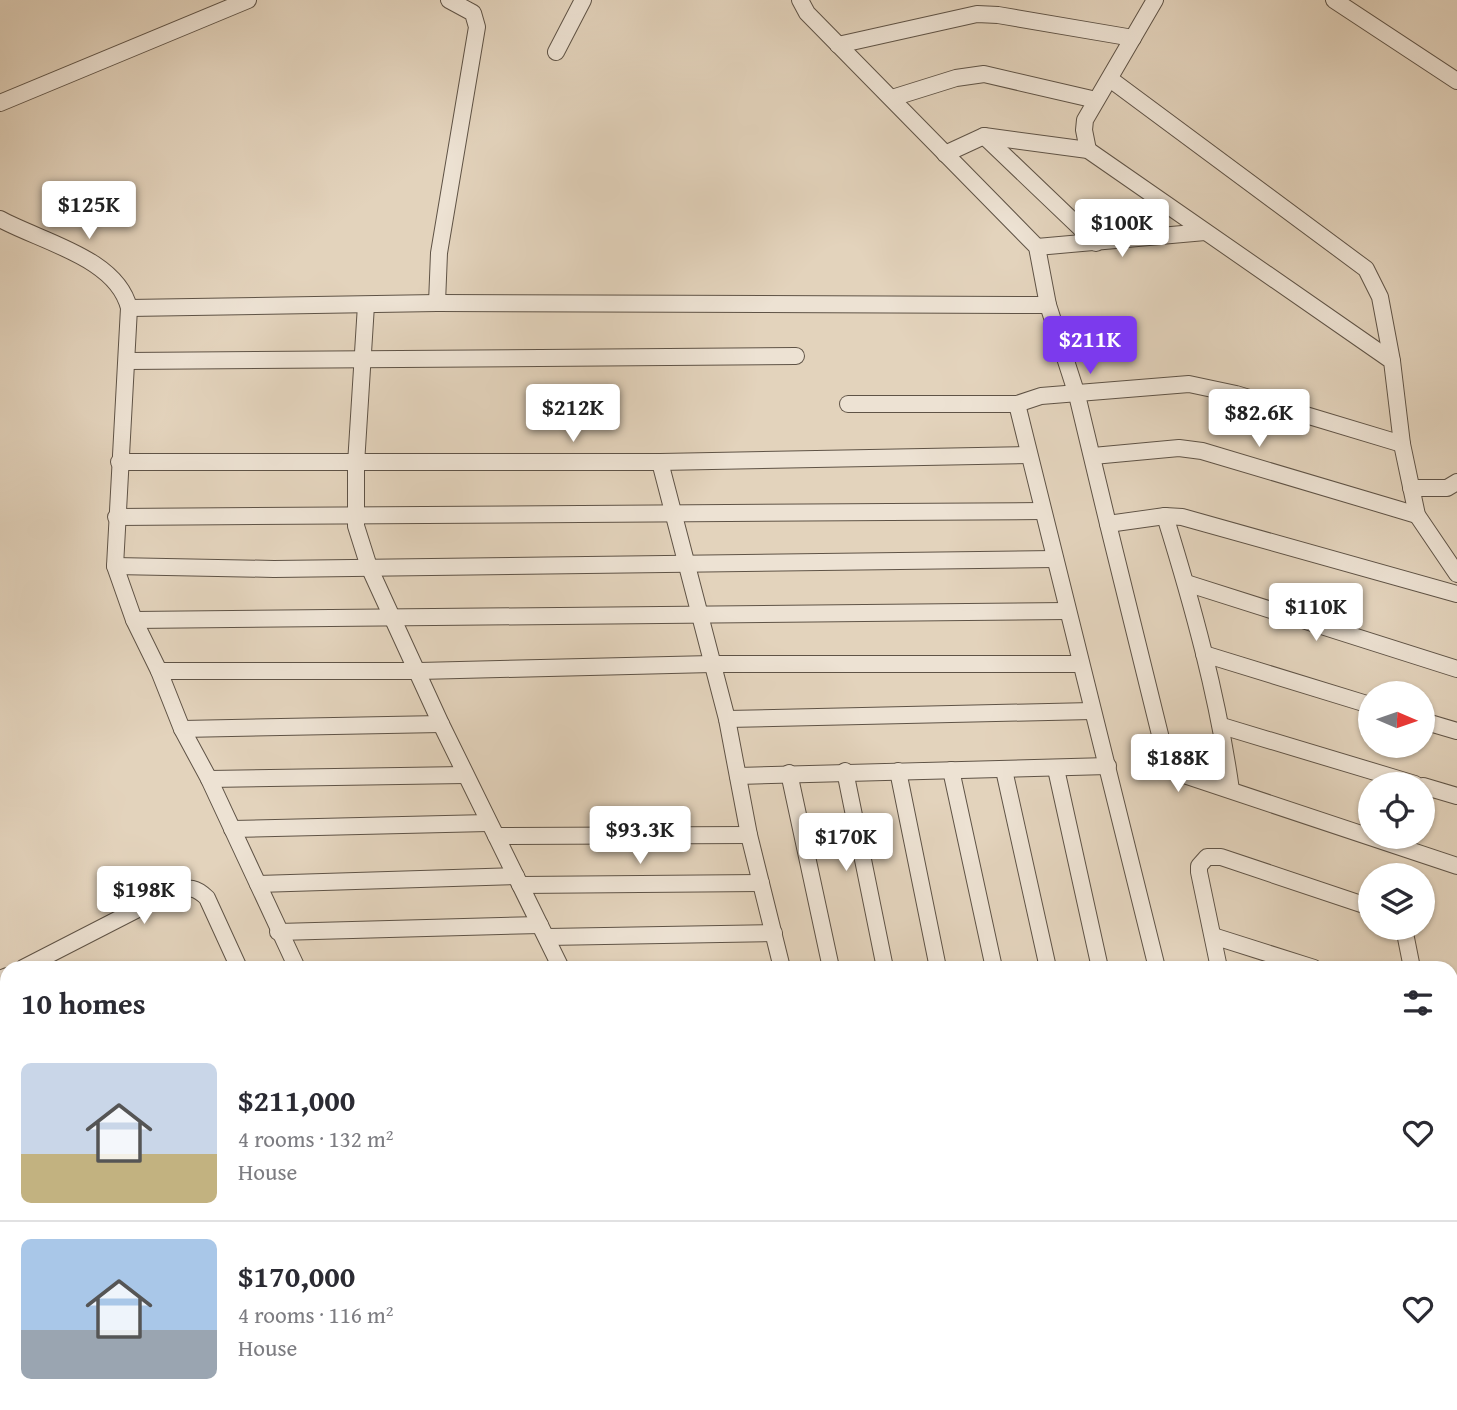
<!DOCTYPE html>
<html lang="en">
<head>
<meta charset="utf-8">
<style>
  body { margin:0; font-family:"Gentium Book Plus",serif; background:#f7f7f7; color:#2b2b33; height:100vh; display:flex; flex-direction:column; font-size:26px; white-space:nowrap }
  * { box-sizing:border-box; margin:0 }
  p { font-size:23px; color:#7c7c81 }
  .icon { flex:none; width:38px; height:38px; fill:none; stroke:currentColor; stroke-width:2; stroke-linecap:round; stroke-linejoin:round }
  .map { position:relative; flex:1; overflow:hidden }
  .drawer { position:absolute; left:0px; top:961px; width:1458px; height:450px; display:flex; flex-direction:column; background:#fff; border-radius:21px 21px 0 0; box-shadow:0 2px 5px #0004 }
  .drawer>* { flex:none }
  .needle { width:46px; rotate:92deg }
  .buttons { position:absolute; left:1358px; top:681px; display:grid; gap:14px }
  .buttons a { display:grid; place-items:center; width:77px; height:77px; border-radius:50%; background:#fff; box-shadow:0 2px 5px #0004; font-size:35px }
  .price { position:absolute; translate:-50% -60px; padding:0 16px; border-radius:7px; background:#fff; color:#222; font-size:23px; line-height:46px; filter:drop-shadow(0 2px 4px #0008) }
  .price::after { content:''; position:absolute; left:50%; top:42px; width:21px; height:16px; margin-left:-10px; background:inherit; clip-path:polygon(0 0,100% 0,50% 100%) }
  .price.current { background:#7c3aed; color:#fff }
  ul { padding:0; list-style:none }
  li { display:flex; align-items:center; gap:21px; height:175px; padding:0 21px }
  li+li { border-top:2px solid #e1e1e2 }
  li span { display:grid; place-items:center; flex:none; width:196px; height:140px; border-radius:10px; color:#555 }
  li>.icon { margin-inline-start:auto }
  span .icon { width:84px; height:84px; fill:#fffc; stroke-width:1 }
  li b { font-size:30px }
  h2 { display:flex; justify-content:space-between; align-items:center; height:84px; padding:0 21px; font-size:30px }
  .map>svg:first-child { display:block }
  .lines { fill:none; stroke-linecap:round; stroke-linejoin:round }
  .street-casing { stroke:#5f5346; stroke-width:18 }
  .street { stroke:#ede2d3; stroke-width:16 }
</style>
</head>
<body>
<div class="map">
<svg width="1457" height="1410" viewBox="0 0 1457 1410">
  <rect width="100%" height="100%" fill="#e3d3bc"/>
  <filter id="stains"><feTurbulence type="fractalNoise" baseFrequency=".00286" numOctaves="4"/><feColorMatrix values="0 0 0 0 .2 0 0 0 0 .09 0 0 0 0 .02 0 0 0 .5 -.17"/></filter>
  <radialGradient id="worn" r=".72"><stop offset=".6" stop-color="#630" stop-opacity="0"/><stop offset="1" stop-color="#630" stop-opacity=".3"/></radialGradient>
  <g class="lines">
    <defs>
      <g id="street">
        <polyline points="800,0 807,13 1037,247 1048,305 1077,395 1108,524 1165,516 1182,517 1457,594"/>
        <polyline points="1334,0 1457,81"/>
        <polyline points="838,45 977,14 998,15 1133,38"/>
        <polyline points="556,52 583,0"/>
        <polyline points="1110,79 1366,269 1380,297 1392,361"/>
        <polyline points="892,98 956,78 984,74 1096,100"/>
        <polyline points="0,103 248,0"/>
        <polyline points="984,136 1096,243"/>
        <polyline points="1088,150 1084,130 1085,120 1155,0"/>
        <polyline points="945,154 984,136 1088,150 1392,361 1402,444 1417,515 1457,574"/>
        <path d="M0 219C42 242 117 258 129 308L115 566 134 620 159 671 182 729 209 779 297 968"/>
        <polyline points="1037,247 1205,232"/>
        <polyline points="437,303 439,253 477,27 473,13 449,0"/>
        <polyline points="366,305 356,464 356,526 369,567 441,724 561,968"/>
        <polyline points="129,308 437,303 1048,305"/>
        <polyline points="127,361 796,356"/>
        <polyline points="848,404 1017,404"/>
        <polyline points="1093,456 1179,448 1202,451 1417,515"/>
        <polyline points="119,462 660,462 1028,455"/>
        <polyline points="660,462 727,719 749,835 782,968"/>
        <polyline points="1411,488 1447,488 1457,482"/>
        <path d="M1165 516C1193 606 1218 697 1231 790"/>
        <polyline points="116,517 1043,511"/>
        <polyline points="1108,524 1167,763 1172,771 1457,866"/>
        <polyline points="115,566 274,569 1055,559"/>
        <polyline points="1186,583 1457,669"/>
        <polyline points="134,620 1067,611"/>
        <polyline points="1204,654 1370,705"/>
        <polyline points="159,671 419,671 712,664 1080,664"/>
        <polyline points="727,719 1092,711"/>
        <polyline points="1423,721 1457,731"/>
        <polyline points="1222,726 1415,784"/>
        <polyline points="182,729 441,724"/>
        <polyline points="1056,769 1100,968"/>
        <polyline points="951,770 994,968"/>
        <polyline points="1004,770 1048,968"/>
        <polyline points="845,771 885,968"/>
        <polyline points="898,771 938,968"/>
        <polyline points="789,773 831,968"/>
        <polyline points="738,776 1108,766"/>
        <polyline points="209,779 465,775"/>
        <polyline points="1423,786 1457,796"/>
        <polyline points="232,829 488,823"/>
        <polyline points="496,836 749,835"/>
        <polyline points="258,884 516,876"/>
        <polyline points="520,885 761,883"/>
        <polyline points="1404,928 1412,968"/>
        <polyline points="278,932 540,925"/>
        <polyline points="1213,936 1314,968"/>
        <polyline points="547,937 774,933"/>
        <path d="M23 968 175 890C189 887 196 887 207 898L239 968"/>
        <polyline points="1157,968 1017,404 1041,396 1189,384 1236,394 1402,444"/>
        <polyline points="1219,968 1199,872 1199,866 1207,857 1221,857 1370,907"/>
        <polyline points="0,979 7,976"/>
        <polyline points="0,1143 7,1139"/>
        <polyline points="0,1222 7,1218"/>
        <polyline points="1451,1262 1457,1298"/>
        <polyline points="0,1300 7,1296"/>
        <polyline points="1451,1334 1457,1333"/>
        <polyline points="0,1342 7,1343"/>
        <polyline points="445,1404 453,1410"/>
        <polyline points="937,1404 938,1410"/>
        <polyline points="1012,1404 1014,1410"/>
        <polyline points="1084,1404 1086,1410"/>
        <polyline points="1161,1404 1163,1410"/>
        <polyline points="1234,1404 1235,1410"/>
        <polyline points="1313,1404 1315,1410"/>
        <polyline points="1401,1404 1402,1410"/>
      </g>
    </defs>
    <use href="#street" class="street-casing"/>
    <use href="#street" class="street"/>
  </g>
  <rect width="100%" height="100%" filter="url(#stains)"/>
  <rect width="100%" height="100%" fill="url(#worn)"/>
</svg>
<div class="buttons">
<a><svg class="needle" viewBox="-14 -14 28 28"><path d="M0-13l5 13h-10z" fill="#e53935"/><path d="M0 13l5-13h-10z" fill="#7c7c81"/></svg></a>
<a><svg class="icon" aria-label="locate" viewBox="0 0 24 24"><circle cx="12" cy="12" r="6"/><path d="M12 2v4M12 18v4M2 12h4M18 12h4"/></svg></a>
<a><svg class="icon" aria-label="layers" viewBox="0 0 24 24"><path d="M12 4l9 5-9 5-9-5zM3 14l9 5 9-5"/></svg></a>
</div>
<b class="price" style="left:89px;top:241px">$125K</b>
<b class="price" style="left:1122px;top:259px">$100K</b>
<b class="price current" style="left:1090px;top:376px">$211K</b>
<b class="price" style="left:573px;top:444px">$212K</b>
<b class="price" style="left:1259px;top:449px">$82.6K</b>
<b class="price" style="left:1316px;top:643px">$110K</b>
<b class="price" style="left:1178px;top:794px">$188K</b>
<b class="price" style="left:640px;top:866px">$93.3K</b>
<b class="price" style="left:846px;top:873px">$170K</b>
<b class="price" style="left:144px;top:926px">$198K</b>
<section class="drawer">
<h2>10 homes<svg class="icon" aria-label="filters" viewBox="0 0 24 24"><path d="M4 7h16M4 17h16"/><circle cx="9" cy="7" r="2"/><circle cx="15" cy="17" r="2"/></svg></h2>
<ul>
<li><span style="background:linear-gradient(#c9d6e8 65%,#c2b280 0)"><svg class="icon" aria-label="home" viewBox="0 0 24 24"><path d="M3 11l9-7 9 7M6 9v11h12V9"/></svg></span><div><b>$211,000</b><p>4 rooms · 132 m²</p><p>House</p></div><svg class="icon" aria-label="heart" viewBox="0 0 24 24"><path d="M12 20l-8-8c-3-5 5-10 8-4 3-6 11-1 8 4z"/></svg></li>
<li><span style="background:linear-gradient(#a9c7e8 65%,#9aa5b1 0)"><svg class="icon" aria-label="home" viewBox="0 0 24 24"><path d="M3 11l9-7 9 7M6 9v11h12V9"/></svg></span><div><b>$170,000</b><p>4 rooms · 116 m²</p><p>House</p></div><svg class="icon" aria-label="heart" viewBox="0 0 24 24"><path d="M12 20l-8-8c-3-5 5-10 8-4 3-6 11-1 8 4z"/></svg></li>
</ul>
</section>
</div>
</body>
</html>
